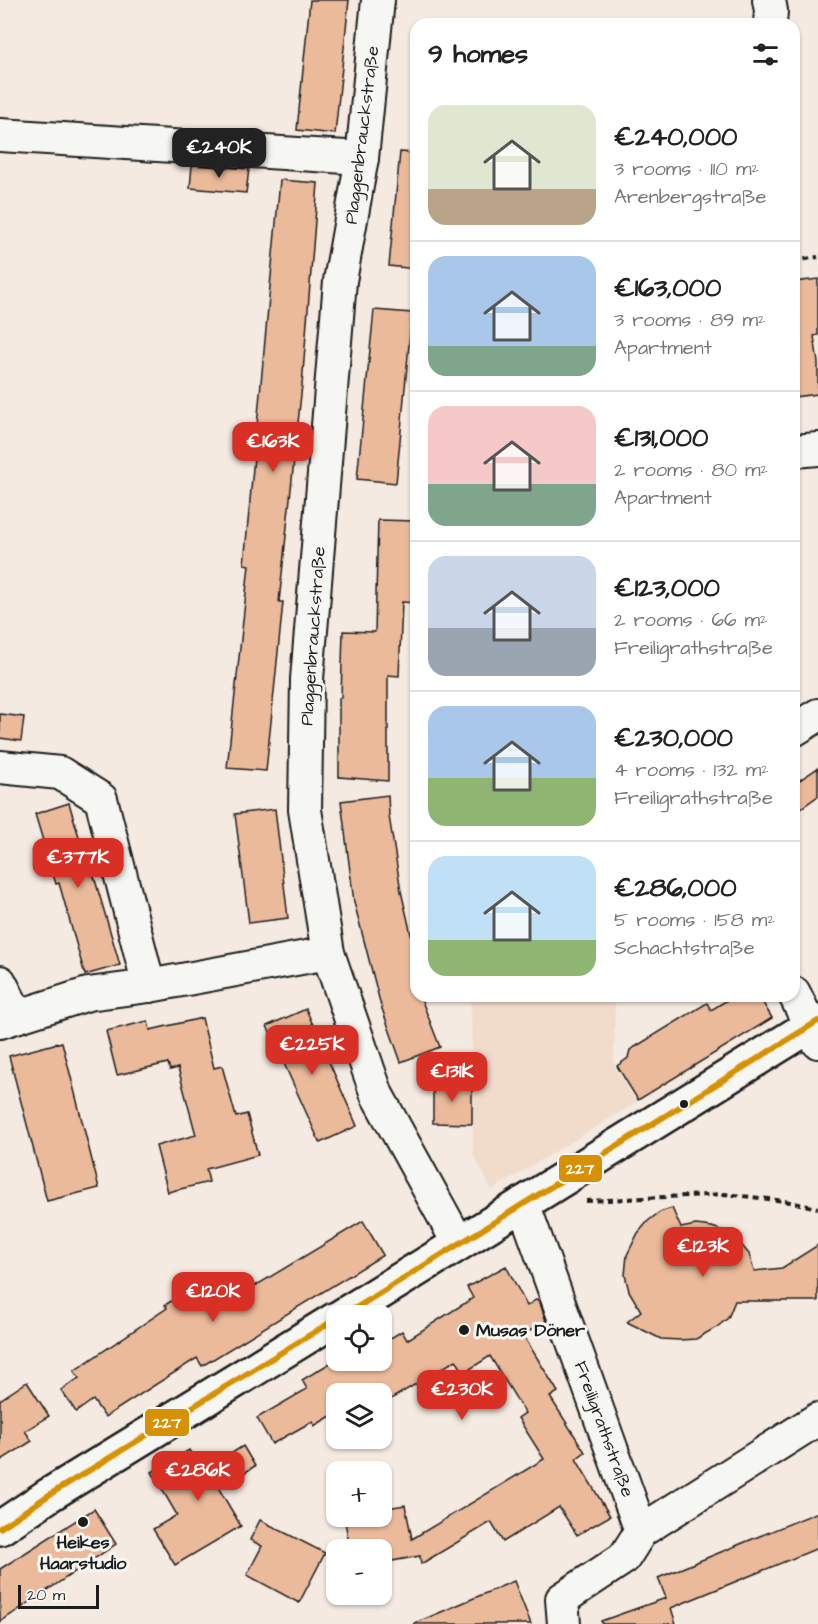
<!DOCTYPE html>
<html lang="en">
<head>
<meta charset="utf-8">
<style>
  body { margin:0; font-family:"Architects Daughter",sans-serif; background:#f6f6f6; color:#222; height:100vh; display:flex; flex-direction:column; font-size:22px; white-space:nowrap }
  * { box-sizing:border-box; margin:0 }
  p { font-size:20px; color:#767676 }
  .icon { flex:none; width:33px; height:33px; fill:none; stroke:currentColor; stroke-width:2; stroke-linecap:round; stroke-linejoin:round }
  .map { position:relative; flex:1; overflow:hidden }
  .side { position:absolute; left:410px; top:18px; width:390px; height:984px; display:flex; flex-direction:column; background:#fff; border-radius:18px; box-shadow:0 2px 4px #0004 }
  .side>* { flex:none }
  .buttons { position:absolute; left:326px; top:1305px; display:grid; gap:12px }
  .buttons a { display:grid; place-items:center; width:66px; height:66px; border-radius:12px; background:#fff; box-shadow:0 2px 4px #0004; font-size:30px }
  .scale { position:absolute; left:18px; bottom:15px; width:81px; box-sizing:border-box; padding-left:6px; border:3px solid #1c1c1c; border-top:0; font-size:16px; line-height:21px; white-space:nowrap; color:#1c1c1c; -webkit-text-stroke:4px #f6f6f2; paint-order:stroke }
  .price { position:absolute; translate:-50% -51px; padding:0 14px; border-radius:12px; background:#d93025; color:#fff; font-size:20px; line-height:39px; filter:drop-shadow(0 2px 3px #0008) }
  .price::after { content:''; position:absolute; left:50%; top:36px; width:18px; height:14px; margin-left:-9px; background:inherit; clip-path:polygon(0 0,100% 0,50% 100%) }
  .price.on { background:#222; color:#fff }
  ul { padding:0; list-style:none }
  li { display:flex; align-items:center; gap:18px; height:150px; padding:0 18px }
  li+li { border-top:2px solid #e0e0e0 }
  li span { display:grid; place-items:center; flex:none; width:168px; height:120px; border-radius:18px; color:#555 }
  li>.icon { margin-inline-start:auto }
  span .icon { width:72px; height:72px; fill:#fffc; stroke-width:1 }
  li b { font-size:26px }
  h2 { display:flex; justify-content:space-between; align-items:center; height:72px; padding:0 18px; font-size:26px }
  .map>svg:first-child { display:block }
  .built { fill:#f1dccc }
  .building { fill:#ebba9b; stroke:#1c1c1c; stroke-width:1.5 }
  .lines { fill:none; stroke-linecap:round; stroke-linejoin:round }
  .minor-casing { stroke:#1c1c1c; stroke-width:36 }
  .tertiary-casing { stroke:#1c1c1c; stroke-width:38 }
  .path { stroke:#1c1c1c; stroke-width:4; stroke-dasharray:6 4.5; stroke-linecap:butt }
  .minor { stroke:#f6f6f2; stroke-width:32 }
  .tertiary { stroke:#f6f6f2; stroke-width:33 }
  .bus-1-casing { stroke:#f6f6f2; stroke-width:10 }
  .bus-1 { stroke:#d69104; stroke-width:6 }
  .bus-dot { fill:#1c1c1c; stroke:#f6f6f2; stroke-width:2 }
  .labels { text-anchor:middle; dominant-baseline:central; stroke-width:6; stroke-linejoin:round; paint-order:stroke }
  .street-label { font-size:18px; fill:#1c1c1c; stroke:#f6f6f2 }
  .poi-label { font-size:18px; font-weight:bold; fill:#1c1c1c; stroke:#f6f6f2; text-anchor:start }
  .line-badge { stroke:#f6f6f2; stroke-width:2 }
  .badge-label { font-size:16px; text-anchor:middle; font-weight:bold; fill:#fff }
</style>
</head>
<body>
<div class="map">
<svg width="818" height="1624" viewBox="0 0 818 1624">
  <rect width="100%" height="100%" fill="#f4eae1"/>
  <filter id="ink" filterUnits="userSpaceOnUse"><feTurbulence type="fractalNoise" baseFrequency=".0167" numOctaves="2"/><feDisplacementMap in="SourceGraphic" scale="12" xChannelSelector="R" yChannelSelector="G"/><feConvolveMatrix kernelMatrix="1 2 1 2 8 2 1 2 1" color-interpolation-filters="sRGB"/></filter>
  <g filter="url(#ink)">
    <polygon class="built" points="471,996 615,996 614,1066 637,1102 492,1190 473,1154"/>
    <g class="building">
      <polygon points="310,0 349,0 335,134 297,130"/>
      <polygon points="400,152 416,153 416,269 389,266"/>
      <polygon points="192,165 249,169 246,193 190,188"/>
      <polygon points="280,180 318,183 302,385 279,602 283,602 266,771 227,768 249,565 244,564"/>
      <polygon points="818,279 818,335 814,336 818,363 818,394 794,397 794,282"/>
      <polygon points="374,310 412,313 396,483 357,479"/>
      <polygon points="378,520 416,521 416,603 402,602 399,676 388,675 388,781 339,777 339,698 341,698 343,631 375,632"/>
      <polygon points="0,714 24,717 21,741 0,738"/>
      <polygon points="818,768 818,796 794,813 794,784"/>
      <polygon points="388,795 389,816 401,891 416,956 416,996 420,996 440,1047 401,1062 381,1006 354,902 341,801"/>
      <polygon points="69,803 90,874 93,873 120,965 85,975 59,883 56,884 35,814"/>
      <polygon points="275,809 288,918 249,923 235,814"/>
      <polygon points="734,996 759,996 772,1018 638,1100 617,1066 628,1058 630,1050 707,1003 711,1010"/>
      <polygon points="306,1009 357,1126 320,1143 267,1026"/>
      <polygon points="202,1018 214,1068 222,1066 236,1117 247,1114 258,1155 206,1169 209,1182 168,1192 156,1146 196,1135 178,1068 170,1070 168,1063 117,1075 106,1031 148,1021 150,1030"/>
      <polygon points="62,1042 99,1188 47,1201 9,1056"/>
      <polygon points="433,1082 472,1083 472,1124 433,1123"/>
      <polygon points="672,1208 681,1228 696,1225 712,1227 727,1232 739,1242 749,1254 754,1271 782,1268 818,1245 818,1301 735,1301 728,1318 717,1327 696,1339 680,1340 661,1339 627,1322 641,1311 629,1291 625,1275 627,1255 638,1233 648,1221 660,1212"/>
      <polygon points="363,1221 383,1255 202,1366 197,1358 105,1417 93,1400 76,1412 61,1390 79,1378 74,1371 167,1308 165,1305 214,1274 230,1301"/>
      <polygon points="506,1266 527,1306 537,1299 540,1303 546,1321 523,1335 558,1392 550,1397 585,1452 576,1459 610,1516 577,1535 559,1507 503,1542 491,1522 421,1564 420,1556 381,1563 381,1550 350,1550 344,1516 381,1516 381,1509 405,1505 412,1539 544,1459 518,1418 525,1413 490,1356 464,1373 456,1360 381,1405 381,1394 336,1394 336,1413 314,1426 313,1421 272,1444 257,1418 307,1389 302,1380 335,1360 381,1360 381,1344 402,1331 407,1340 473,1298 467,1287"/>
      <polygon points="27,1382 49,1416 25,1431 32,1441 0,1461 0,1400"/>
      <polygon points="243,1446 255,1466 219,1489 241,1526 175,1565 153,1529 177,1515 152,1472 189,1450 202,1472"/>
      <polygon points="94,1509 116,1544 0,1622 0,1569"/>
      <polygon points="818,1512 818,1548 671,1608 676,1624 602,1624 601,1621 666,1598 658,1578"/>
      <polygon points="260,1520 325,1553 299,1603 247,1575 262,1546 250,1540"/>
      <polygon points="514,1581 531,1624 413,1624"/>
    </g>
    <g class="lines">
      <defs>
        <g id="minor">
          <polyline points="378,0 362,158 340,281 307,679 305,810 328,953 377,1095 459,1244"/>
          <polyline points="769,0 771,11 770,24"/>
          <polyline points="0,135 362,158"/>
          <polyline points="794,451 818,449"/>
          <polyline points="794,730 818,715"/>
          <polyline points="0,767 60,773 101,799 149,986"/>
          <polyline points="0,982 17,1015"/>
          <polyline points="794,993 818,1042"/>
          <polyline points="0,1022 88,994 149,986 328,953"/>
          <polyline points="523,1203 641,1531 624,1558 562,1599 564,1624"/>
          <polyline points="641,1531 818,1419"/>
        </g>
        <g id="tertiary">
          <polyline points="342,1316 818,1021"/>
          <polyline points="0,1528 49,1495 336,1319"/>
        </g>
      </defs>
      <use href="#minor" class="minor-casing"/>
      <use href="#tertiary" class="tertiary-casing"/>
      <g class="path">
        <polyline points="794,261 818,257"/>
        <polyline points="586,1201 725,1194 785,1201 818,1208"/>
      </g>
      <use href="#minor" class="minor"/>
      <use href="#tertiary" class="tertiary"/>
      <defs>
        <g id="bus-1">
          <polyline points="343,1316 818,1021"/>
          <polyline points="0,1528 49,1495 336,1319"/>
        </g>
      </defs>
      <use href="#bus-1" class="bus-1-casing"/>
      <use href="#bus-1" class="bus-1"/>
    </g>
  </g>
  <g class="bus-dot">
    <circle cx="684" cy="1104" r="5"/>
    <circle cx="464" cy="1330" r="6"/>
    <circle cx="83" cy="1522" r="6"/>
  </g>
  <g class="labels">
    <g class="street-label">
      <text transform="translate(362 135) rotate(-83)">Plaggenbrauckstraße</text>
      <text transform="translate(313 636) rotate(-86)">Plaggenbrauckstraße</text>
      <text transform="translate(604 1429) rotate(70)">Freiligrathstraße</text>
    </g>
    <g class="poi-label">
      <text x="476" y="1330">Musas Döner</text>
      <text x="83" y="1542" text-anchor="middle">Heikes<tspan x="83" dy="21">Haarstudio</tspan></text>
    </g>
  </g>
  <g class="line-badge">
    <rect x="558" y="1154" width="45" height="29" rx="6" fill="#d69104"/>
    <rect x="144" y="1408" width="46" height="29" rx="6" fill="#d69104"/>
  </g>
  <g class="badge-label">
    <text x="580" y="1174">227</text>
    <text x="167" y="1428">227</text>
  </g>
</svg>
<div class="buttons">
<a><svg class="icon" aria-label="locate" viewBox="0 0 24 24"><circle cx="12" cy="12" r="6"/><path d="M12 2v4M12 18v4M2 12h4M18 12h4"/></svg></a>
<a><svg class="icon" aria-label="layers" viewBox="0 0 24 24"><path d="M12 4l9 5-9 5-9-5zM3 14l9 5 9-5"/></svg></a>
<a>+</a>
<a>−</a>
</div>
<div class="scale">20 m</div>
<b class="price on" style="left:219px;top:179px">€240K</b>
<b class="price" style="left:273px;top:473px">€163K</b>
<b class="price" style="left:78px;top:889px">€377K</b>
<b class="price" style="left:312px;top:1076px">€225K</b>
<b class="price" style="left:452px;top:1103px">€131K</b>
<b class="price" style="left:703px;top:1278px">€123K</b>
<b class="price" style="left:213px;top:1323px">€120K</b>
<b class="price" style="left:462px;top:1421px">€230K</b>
<b class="price" style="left:198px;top:1502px">€286K</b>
<section class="side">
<h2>9 homes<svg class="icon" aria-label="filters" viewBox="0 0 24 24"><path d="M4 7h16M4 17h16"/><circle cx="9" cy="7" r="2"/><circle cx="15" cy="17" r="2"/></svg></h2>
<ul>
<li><span style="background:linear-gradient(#dfe7d0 70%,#b9a48a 0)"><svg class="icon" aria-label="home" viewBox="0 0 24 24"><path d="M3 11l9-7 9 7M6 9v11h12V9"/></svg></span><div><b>€240,000</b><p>3 rooms · 110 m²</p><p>Arenbergstraße</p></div></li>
<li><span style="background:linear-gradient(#a9c7e8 75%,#7fa58c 0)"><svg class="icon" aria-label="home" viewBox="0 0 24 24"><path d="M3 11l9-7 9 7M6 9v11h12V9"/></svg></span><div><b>€163,000</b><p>3 rooms · 89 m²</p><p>Apartment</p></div></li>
<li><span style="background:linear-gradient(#f6c9c9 65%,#7fa58c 0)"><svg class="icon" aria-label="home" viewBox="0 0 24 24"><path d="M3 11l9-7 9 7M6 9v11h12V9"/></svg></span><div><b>€131,000</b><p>2 rooms · 80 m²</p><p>Apartment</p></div></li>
<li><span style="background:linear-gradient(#c9d6e8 60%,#9aa5b1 0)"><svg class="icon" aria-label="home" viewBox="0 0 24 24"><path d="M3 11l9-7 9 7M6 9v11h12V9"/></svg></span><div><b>€123,000</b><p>2 rooms · 66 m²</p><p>Freiligrathstraße</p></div></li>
<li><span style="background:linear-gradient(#a9c7e8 60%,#8fb573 0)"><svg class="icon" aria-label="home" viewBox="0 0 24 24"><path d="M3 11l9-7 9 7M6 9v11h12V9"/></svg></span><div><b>€230,000</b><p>4 rooms · 132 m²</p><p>Freiligrathstraße</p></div></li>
<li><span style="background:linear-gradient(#bfe0f5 70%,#8fb573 0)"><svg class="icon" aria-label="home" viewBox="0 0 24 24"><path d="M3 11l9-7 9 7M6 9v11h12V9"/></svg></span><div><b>€286,000</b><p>5 rooms · 158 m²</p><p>Schachtstraße</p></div></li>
</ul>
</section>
</div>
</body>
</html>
